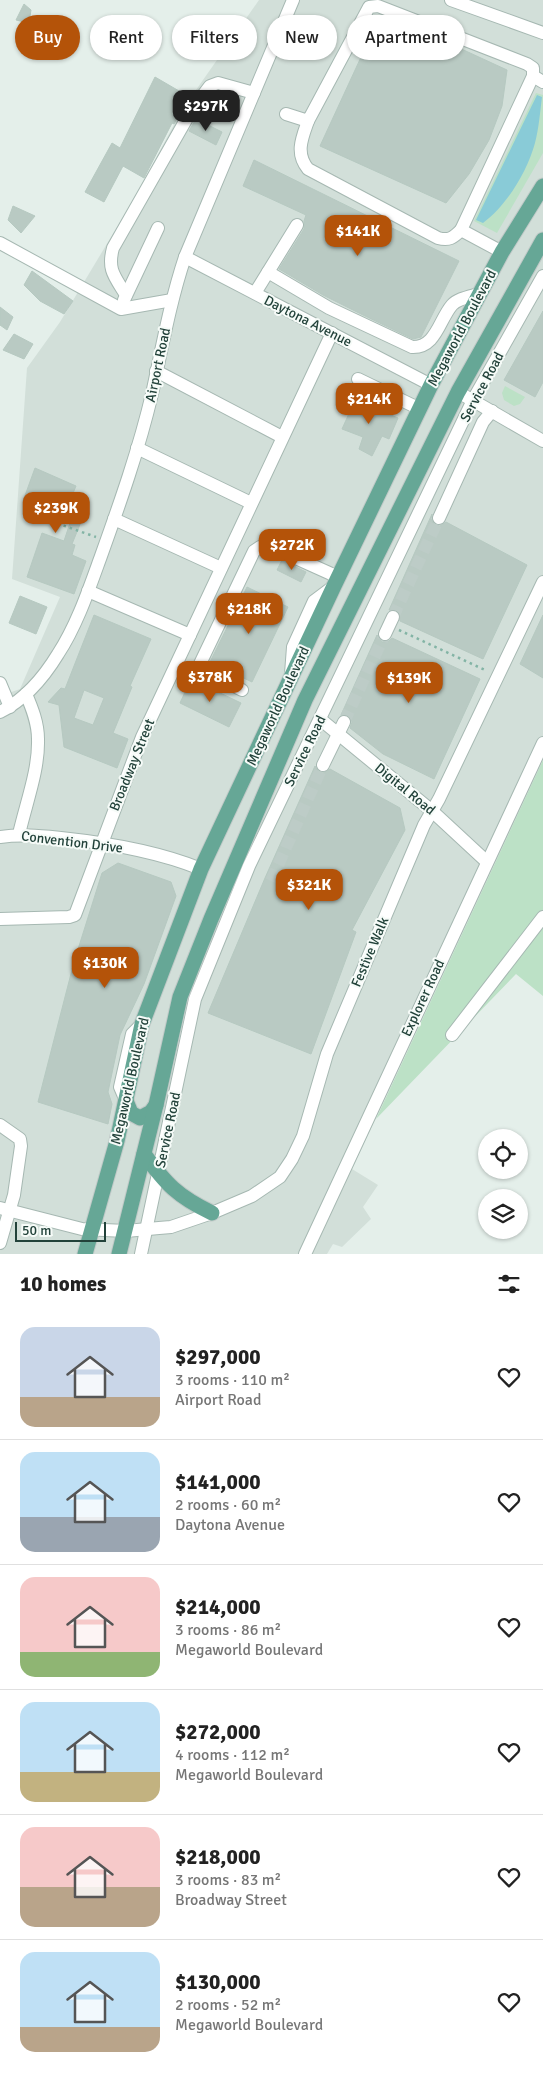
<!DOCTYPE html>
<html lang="en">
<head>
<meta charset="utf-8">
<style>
  body { margin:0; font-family:Signika,sans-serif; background:#f6f6f6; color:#222; height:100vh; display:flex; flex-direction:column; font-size:19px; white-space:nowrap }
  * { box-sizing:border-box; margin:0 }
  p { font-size:16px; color:#767676 }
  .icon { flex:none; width:28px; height:28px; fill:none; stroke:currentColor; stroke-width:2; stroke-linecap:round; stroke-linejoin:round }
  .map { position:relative; height:1254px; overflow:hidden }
  .panel { display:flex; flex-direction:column; background:#fff; flex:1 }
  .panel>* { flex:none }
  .guide { position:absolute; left:15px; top:15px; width:514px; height:45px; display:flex; gap:10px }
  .fabs { position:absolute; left:478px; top:1129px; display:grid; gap:10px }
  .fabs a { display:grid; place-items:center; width:50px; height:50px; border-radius:50%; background:#fff; box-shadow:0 1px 4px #0004; font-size:25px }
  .scale { position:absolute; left:15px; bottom:12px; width:91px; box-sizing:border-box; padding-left:5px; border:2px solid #22423a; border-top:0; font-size:14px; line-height:18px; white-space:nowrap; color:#22423a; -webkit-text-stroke:4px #f6fbf8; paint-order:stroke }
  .price { position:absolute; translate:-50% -42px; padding:0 11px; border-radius:10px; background:#b45309; color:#fff; font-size:16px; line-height:32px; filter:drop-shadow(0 1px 2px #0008) }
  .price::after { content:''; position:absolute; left:50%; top:30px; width:15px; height:11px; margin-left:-8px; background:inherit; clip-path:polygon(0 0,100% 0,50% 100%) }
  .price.on { background:#222; color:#fff }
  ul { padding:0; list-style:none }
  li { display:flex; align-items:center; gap:15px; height:125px; padding:0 20px }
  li+li { border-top:1px solid #e0e0e0 }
  li span { display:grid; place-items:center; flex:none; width:140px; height:100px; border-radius:15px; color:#555 }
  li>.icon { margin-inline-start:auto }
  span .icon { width:60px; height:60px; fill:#fffc; stroke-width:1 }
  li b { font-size:21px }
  h2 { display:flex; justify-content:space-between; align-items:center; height:60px; padding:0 20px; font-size:21px }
  .chip { padding:0 18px; border-radius:22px; background:#fff; box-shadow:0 1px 4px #0004; font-size:18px; line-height:45px }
  .chip.on { background:#b45309; color:#fff }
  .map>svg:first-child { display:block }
  .built { fill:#d2dfd9 }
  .green { fill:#bce1c6 }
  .water { fill:#89cbd7 }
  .building { fill:#b9cac3; stroke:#b6c9c1; fill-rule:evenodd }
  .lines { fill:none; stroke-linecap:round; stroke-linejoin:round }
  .minor-tunnel { stroke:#bdccc7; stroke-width:12; stroke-dasharray:12 6; stroke-linecap:butt }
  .minor-casing { stroke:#a6b8b2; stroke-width:14 }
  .major-casing { stroke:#c1cac8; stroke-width:17 }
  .path { stroke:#83b4a5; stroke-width:2.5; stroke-dasharray:2.5 4; stroke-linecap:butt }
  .minor { stroke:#fff; stroke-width:12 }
  .major { stroke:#66a796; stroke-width:15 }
  .labels { text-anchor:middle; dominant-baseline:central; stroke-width:4; stroke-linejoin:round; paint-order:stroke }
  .street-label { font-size:14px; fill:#22423a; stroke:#f6fbf8 }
</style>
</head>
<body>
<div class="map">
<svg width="543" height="1254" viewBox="0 0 543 1254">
  <rect width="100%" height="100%" fill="#e4efea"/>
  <polygon class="built" points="259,0 543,0 543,760 352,1169 378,1185 363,1207 371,1219 342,1247 333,1244 327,1254 0,1254 0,696 20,689 60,597 12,579 27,368 60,322 132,202 182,110"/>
  <g class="green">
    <polygon points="536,93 543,95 543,153 497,233 474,221"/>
    <polygon points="505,386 525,397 520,404 514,406 504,400 502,393"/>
    <polygon points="543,760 543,996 516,974 376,1119"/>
  </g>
  <path class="water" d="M537 95 542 97C540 112 539 128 535 143 527 172 507 205 483 223L476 220Z"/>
  <g class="building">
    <polygon points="24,4 31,10 29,23 16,20"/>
    <polygon points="380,16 431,35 507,70 502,106 489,140 469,174 446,203 320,146"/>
    <polygon points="155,77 186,95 178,110 181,111 174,124 172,123 144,178 123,166 104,202 85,192 112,143 120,148"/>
    <polygon points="196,119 222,132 216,145 189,131"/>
    <polygon points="254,160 459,261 421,337 413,339 361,314 323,295 279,269 304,229 304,221 306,215 243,186"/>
    <polygon points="13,206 35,216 21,233 8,220"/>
    <polygon points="32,271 73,301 64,314 40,301 24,285"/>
    <polygon points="0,307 13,317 7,330 0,325"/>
    <polygon points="543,311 543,382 535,397 504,380"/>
    <polygon points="14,334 33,344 24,359 3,350"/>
    <polygon points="356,398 373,404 372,407 398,418 389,439 382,436 372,456 359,449 363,437 342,429"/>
    <polygon points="35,468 76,486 68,505 85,512 72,544 75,545 72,555 86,561 74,594 27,577 42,533 64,541 70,523 50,516 52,511 23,501"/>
    <polygon points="432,514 431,519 435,525 440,526 446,522 527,565 483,659 400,621 399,612 396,610 389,610"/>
    <polygon points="282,560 306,572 301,582 277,570"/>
    <polygon points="247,587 288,607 252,682 210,662"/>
    <polygon points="20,596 47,607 36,634 9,623"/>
    <path d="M94 615 151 639 130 686 132 687 113 733 128 739 117 768 64 747 59 705 48 702 61 688 65 689ZM84 690 104 698 93 725 74 718Z"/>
    <polygon points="543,615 543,678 520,664"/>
    <polygon points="377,635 382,642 389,641 392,638 480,679 434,779 383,754 350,728 352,722 350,717 347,715 341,715"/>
    <polygon points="191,679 241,703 229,727 180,703"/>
    <polygon points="315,766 319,772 323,773 330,769 400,808 405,830 352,930 356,932 311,1054 208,1013 265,878"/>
    <polygon points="118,863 171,882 176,896 144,984 120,1035 108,1092 112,1104 108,1124 38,1102 74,962 102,873"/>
  </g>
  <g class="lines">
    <g class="minor-tunnel">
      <polyline points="393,617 439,518"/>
      <polyline points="344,722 385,634"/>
      <polyline points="271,881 323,765"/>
    </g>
    <defs>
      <g id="minor">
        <polyline points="451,0 543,33"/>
        <polyline points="286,114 308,121 369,7 378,6 527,64 533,68 533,76 543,82"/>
        <path d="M308 121C302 138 295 153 308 169L438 238C449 241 453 238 461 230L502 252"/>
        <polyline points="461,230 533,76"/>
        <polyline points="0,243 121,309 172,300"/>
        <polyline points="185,257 431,385"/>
        <path d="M268 272 329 308 412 347C436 348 439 320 452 305 458 298 473 296 481 293"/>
        <polyline points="255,293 297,225"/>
        <path d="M126 295C115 277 107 270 113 248L191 111 210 86 218 83 254 93"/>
        <polyline points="124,300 158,228"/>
        <polyline points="156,371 282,437"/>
        <polyline points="358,379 420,409"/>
        <polyline points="458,392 543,441"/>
        <polyline points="137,448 251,503"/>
        <polyline points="439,518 483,422 492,411"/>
        <polyline points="114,519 221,568"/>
        <polyline points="88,591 190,635"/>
        <polyline points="385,634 393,617"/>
        <polyline points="291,674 293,647 314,601 334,586"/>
        <polyline points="0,683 10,707"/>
        <polyline points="242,690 198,668 254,551 260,547 267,545 338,577"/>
        <path d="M0 712C24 700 44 677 58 654 77 625 89 589 101 556 120 503 139 449 152 394 162 348 170 302 185 257L293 0"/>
        <polyline points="320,719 432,811 486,861"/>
        <polyline points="323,765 344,722"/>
        <path d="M19 834C26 803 39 770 38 739 38 723 32 708 26 694"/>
        <path d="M0 837C21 834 40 836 61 838 108 843 157 851 201 869"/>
        <polyline points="0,919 69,917 75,915 142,737 332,333"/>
        <polyline points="452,1035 543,917"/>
        <polyline points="126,1101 120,1087 132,1034 142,1024"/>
        <polyline points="0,1125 20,1139 21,1146 14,1195 0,1243"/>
        <polyline points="0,1208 82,1229 126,1231 159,1228 171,1227 212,1213 252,1196 280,1177 292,1159 303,1136 327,1054 424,825 439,799 543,582"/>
        <polyline points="141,1254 195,999 249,866 473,400 543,276"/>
        <polyline points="305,1254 543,743"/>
      </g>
      <g id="major">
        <polyline points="126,1101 131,1113 140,1118 151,1112 156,1105"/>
        <path d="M144 1154C166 1184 177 1196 212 1213"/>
        <polyline points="85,1254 117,1141 142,1024 201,869 334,586 431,385 502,252 543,186"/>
        <polyline points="119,1254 156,1105 180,997 211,919 305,700 458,392 543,240"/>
      </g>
    </defs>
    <use href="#minor" class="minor-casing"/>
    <use href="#major" class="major-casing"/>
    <g class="path">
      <polyline points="39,517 96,537"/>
      <polyline points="399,630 487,671"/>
    </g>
    <use href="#minor" class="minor"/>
    <use href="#major" class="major"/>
  </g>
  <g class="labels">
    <g class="street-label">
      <text transform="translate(308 321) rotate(27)">Daytona Avenue</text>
      <text transform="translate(462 328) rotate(-62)">Megaworld Boulevard</text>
      <text transform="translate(158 365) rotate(-78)">Airport Road</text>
      <text transform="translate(482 387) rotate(-62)">Service Road</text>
      <text transform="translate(278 706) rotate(-65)">Megaworld Boulevard</text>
      <text transform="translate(305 751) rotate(-64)">Service Road</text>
      <text transform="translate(132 765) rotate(-68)">Broadway Street</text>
      <text transform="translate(405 789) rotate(39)">Digital Road</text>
      <text transform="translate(72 842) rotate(7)">Convention Drive</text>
      <text transform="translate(370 952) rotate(-67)">Festive Walk</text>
      <text transform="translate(423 998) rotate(-65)">Explorer Road</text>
      <text transform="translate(130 1081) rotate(-77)">Megaworld Boulevard</text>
      <text transform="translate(168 1130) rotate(-78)">Service Road</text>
    </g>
  </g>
</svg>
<div class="fabs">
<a><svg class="icon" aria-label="locate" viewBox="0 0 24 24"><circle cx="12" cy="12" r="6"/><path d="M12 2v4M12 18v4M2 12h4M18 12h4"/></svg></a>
<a><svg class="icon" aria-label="layers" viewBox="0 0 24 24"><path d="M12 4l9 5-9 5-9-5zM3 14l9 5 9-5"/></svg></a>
</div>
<div class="scale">50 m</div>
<b class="price on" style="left:206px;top:132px">$297K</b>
<b class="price" style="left:358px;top:257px">$141K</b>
<b class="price" style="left:369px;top:425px">$214K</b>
<b class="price" style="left:56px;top:534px">$239K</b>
<b class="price" style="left:292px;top:571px">$272K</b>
<b class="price" style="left:249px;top:635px">$218K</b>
<b class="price" style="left:210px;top:703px">$378K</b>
<b class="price" style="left:409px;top:704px">$139K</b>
<b class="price" style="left:309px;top:911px">$321K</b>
<b class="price" style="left:105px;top:989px">$130K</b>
<div class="guide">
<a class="chip on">Buy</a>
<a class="chip">Rent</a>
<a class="chip">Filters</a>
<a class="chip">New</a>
<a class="chip">Apartment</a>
</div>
</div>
<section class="panel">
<h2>10 homes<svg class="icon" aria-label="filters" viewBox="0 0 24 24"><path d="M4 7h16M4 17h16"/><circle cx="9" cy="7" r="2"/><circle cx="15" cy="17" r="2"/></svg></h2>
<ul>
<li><span style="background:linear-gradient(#c9d6e8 70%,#b9a48a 0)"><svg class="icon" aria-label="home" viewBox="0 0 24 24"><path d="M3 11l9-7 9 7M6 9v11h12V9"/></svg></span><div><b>$297,000</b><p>3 rooms · 110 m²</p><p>Airport Road</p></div><svg class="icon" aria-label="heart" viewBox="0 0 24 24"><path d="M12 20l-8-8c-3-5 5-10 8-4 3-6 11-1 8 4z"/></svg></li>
<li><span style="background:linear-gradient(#bfe0f5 65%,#9aa5b1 0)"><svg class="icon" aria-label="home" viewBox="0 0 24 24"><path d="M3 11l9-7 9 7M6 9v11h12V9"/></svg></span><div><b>$141,000</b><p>2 rooms · 60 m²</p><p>Daytona Avenue</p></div><svg class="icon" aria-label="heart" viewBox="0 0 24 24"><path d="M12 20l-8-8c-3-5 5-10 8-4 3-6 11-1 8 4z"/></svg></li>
<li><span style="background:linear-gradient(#f6c9c9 75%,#8fb573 0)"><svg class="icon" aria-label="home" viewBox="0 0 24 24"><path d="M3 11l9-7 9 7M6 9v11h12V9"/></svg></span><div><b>$214,000</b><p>3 rooms · 86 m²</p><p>Megaworld Boulevard</p></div><svg class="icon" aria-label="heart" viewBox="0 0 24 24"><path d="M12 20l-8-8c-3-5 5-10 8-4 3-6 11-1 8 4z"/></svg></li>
<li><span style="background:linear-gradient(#bfe0f5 70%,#c2b280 0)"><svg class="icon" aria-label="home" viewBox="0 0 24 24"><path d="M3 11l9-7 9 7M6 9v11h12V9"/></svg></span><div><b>$272,000</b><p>4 rooms · 112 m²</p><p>Megaworld Boulevard</p></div><svg class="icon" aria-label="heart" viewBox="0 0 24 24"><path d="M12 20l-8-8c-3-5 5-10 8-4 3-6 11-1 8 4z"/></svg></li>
<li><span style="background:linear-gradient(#f6c9c9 60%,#b9a48a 0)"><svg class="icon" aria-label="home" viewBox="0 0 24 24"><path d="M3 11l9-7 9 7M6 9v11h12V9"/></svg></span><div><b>$218,000</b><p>3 rooms · 83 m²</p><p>Broadway Street</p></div><svg class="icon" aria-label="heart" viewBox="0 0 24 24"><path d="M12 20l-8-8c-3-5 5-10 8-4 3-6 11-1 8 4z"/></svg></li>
<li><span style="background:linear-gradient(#bfe0f5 75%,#b9a48a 0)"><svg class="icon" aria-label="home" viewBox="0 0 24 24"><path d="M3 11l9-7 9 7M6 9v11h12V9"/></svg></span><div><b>$130,000</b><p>2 rooms · 52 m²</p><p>Megaworld Boulevard</p></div><svg class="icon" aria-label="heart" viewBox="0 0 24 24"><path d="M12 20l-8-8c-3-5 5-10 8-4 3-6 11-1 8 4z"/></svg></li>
</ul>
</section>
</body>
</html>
